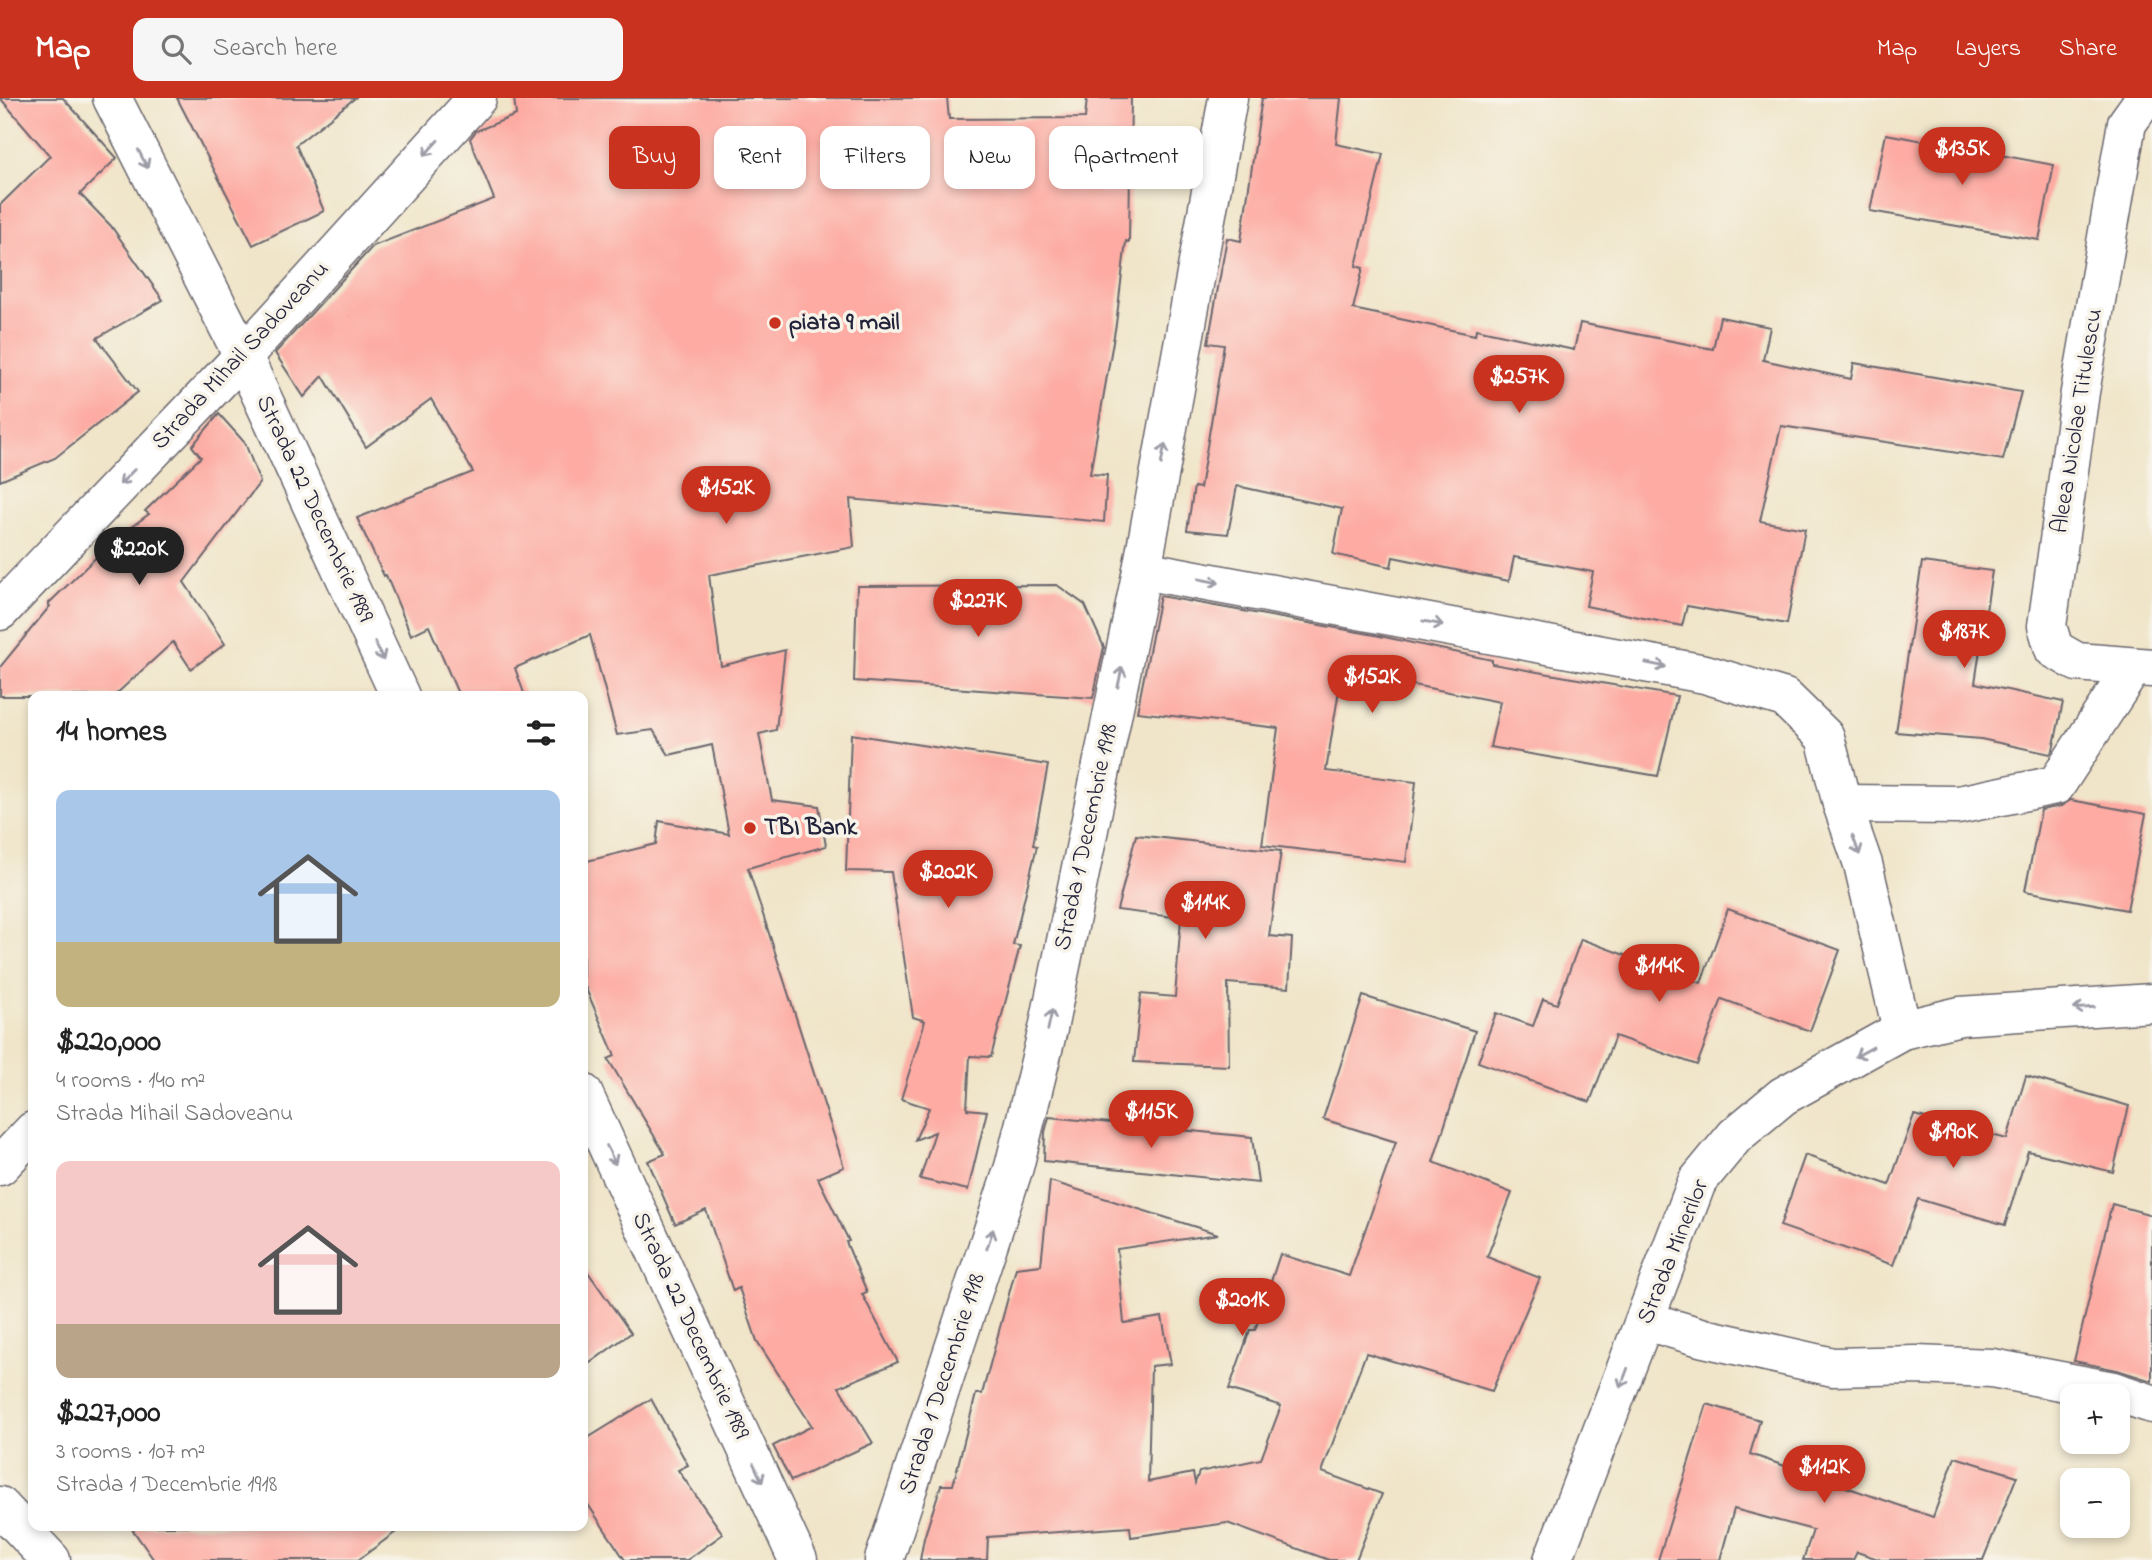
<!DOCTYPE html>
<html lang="en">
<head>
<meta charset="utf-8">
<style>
  body { margin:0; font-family:"Indie Flower",sans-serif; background:#f6f6f6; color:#222; height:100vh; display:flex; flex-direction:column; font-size:26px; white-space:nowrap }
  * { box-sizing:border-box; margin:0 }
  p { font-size:23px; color:#767676 }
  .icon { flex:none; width:38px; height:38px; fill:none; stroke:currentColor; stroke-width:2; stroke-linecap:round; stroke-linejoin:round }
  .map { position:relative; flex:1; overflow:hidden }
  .sheet { position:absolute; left:28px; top:593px; width:560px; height:840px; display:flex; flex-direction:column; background:#fff; border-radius:14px; box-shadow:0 4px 10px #0003 }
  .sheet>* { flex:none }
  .guide { position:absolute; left:609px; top:28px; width:665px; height:63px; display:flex; gap:14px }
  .controls { position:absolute; left:2060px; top:1286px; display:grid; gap:14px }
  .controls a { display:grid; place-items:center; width:70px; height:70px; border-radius:14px; background:#fff; box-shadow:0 4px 10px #0003; font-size:35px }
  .price { position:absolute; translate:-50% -60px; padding:0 16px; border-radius:24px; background:#c8321e; color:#fff; font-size:23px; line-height:46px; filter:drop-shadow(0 2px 4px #0008) }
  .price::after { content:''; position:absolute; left:50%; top:42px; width:21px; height:16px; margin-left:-10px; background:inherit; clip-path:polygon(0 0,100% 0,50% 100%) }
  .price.selected { background:#222; color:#fff }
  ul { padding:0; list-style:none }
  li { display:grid; align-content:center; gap:14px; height:371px; padding:0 28px }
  li span { display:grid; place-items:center; height:217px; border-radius:14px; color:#555 }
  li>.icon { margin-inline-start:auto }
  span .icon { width:126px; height:126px; fill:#fffc; stroke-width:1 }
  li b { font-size:30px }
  h2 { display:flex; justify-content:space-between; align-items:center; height:84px; padding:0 28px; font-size:30px }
  .tag { padding:0 24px; border-radius:14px; background:#fff; box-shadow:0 4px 10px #0003; font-size:24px; line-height:63px }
  .tag.selected { background:#c8321e; color:#fff }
  header { display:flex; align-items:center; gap:42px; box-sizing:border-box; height:98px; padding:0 35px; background:#c8321e; color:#fff }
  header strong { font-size:33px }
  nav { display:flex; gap:38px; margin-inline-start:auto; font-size:24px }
  .search { width:490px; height:63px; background:#f6f6f6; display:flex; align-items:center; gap:18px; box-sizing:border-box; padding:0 24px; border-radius:14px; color:#767676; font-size:26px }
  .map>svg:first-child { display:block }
  .building { fill:#fdaba3 }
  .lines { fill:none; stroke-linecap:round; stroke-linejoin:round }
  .street-casing { stroke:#6a666d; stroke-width:41 }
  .street { stroke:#fff; stroke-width:38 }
  .oneway { stroke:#9c9ca7 }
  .poi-dot { fill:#c8321e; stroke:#f7f3e8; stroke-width:2.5 }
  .labels { text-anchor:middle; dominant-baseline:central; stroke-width:7; stroke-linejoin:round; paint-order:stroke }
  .poi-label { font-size:24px; font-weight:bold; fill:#22223b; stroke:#f7f3e8; text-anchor:start }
  .street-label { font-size:24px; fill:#22223b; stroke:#f7f3e8 }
</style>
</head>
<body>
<header>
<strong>Map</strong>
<div class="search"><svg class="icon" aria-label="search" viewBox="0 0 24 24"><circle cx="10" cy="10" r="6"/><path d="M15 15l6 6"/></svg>Search here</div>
<nav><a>Map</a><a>Layers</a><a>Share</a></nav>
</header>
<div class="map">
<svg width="2152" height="1462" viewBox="0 0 2152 1462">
  <rect width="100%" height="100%" fill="#f7f3e8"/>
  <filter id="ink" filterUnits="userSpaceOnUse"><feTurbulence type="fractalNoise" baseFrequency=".0143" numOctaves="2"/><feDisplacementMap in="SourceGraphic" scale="14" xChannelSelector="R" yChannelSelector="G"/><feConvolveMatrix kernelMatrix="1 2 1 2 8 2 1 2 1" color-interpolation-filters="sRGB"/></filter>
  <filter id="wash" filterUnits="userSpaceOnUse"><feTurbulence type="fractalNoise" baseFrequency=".00686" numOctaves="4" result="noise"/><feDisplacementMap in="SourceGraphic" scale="28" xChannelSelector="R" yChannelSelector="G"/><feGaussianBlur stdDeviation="1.57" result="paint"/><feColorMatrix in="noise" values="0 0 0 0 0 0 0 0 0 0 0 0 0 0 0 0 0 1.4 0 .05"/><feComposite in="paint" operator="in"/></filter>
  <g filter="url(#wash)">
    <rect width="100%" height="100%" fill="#f0e5c9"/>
    <g id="blocks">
      <g class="building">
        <polygon points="0,0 63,0 117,60 80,96 111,128 163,202 97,240 138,294 55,360 0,383 0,107 50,58"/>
        <polygon points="177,0 355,0 296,47 324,113 253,147"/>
        <polygon points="514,0 947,0 949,21 1085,20 1087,0 1131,0 1129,144 1126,143 1116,226 1090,376 1107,377 1104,424 850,401 854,449 709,477 721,568 785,552 776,632 759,636 772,702 819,708 826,748 748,770 844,1069 818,1080 849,1143 846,1144 867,1194 862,1196 898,1264 839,1289 873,1345 791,1383 773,1348 812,1328 757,1243 739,1190 733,1193 706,1112 675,1126 648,1063 665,1056 608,961 615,958 583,884 583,764 656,746 659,723 729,736 712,647 669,657 653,632 617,637 590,537 515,570 525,598 459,598 429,528 411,537 386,477 384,478 357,420 473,374 431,301 366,349 323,278 304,299 275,255 373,148 494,101 470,41 476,33 516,17"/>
        <polygon points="1262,0 1341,0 1336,46 1383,56 1356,168 1363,170 1353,211 1475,237 1476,231 1574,252 1580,225 1713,251 1720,219 1770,229 1763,262 1851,281 1854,265 2021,294 2003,362 1781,328 1760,423 1805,431 1787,526 1687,508 1682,528 1586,508 1593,474 1514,459 1509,483 1393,459 1391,469 1333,456 1342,411 1237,388 1228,436 1187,432 1194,389 1200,390 1224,247 1208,245 1227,140 1241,143"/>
        <polygon points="1886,36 2054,67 2039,142 1870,113"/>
        <polygon points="219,316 245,345 260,384 184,484 225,546 191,571 173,544 114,598 0,598 0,569 50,508 48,506 116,440 149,416 145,413 201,359 192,348"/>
        <polygon points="1922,464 1992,473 1975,585 2063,604 2053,652 2050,656 1981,641 1896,634"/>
        <polygon points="1057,487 1085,507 1104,549 1093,600 854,583 857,488"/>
        <polygon points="1160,498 1375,537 1492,562 1492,566 1677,598 1658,678 1490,649 1500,604 1342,573 1326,673 1416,684 1406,764 1262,747 1278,630 1137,614"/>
        <polygon points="851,636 1048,667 1033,747 1037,748 1013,847 1020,848 991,959 970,958 967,1011 987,1013 968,1092 920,1081 935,1034 915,1042 929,1010 901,1001 925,923 913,919 891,774 846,773"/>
        <polygon points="2071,702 2146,716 2127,812 2025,793 2041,712 2061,708"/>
        <polygon points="1136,737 1281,753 1269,838 1292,840 1289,890 1228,885 1229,968 1134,964 1141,896 1175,899 1181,820 1117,812"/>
        <polygon points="1728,811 1840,852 1810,933 1722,901 1697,967 1615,938 1590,1004 1478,964 1496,915 1533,928 1543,901 1557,906 1581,841 1701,885"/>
        <polygon points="1363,898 1475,933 1433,1064 1512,1095 1487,1159 1540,1180 1492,1293 1366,1255 1322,1374 1382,1396 1356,1462 1329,1462 1227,1425 1131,1439 1130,1429 988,1439 987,1462 920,1462 924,1440 941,1387 953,1387 976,1296 982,1296 1016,1170 1041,1167 1050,1083 1218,1136 1117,1151 1124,1225 1162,1219 1171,1266 1151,1268 1148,1384 1193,1375 1195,1385 1199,1374 1261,1361 1281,1308 1229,1291 1250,1232 1255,1232 1280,1156 1349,1178 1396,1044 1323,1021"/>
        <polygon points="2026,978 2129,1008 2113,1074 2028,1053 2005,1127 1918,1101 1893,1167 1780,1128 1805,1057 1889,1087 1914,1017 2007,1041"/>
        <polygon points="1049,1019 1252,1039 1258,1085 1044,1063 1045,1034"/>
        <polygon points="2112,1106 2152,1117 2152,1283 2117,1272 2074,1263"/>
        <polygon points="583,1167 631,1235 583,1270"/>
        <polygon points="651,1301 688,1367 678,1372 723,1436 687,1462 625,1462 583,1399 583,1343"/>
        <polygon points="1707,1306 1760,1322 1750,1356 1933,1419 1955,1359 2017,1378 1983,1462 1881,1462 1857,1454 1853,1462 1803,1462 1813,1432 1734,1411 1720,1462 1658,1462"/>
        <polygon points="130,1428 404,1428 358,1462 154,1462"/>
      </g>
    </g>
  </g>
  <g filter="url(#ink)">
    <use href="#blocks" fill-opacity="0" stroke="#6a666d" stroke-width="2"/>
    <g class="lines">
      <defs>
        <g id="street">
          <polyline points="112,0 243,258 400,598"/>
          <polyline points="2145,0 2127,25 2080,294 2047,528 2054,551 2077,564 2152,570"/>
          <polyline points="1142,472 1705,576 1785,600 1825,639 1842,706 1863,766 1902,932"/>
          <polyline points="0,513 243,258 477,0"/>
          <polyline points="1842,706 1958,707 2056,687 2133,569"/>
          <polyline points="583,995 798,1462"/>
          <polyline points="0,1068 33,1033"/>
          <polyline points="1646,1223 1704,1240 1833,1269 1916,1267 1992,1270 2113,1293 2152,1306"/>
          <polyline points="0,1408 51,1462"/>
          <polyline points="884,1462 1014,1069 1048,931 1142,472 1228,0"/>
          <polyline points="1553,1462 1697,1084 1735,1038 1783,998 1902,932 1960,918 2152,905"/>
        </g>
      </defs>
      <use href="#street" class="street-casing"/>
      <use href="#street" class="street"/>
    </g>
    <defs><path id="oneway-shaft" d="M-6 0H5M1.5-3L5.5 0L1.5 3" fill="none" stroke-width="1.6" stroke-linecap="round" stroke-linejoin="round" transform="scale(1.75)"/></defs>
    <g class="oneway">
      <use href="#oneway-shaft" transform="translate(431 50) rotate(132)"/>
      <use href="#oneway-shaft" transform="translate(143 61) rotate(63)"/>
      <use href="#oneway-shaft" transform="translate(1163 356) rotate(-80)"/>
      <use href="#oneway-shaft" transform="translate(127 379) rotate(134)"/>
      <use href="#oneway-shaft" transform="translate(1209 483) rotate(11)"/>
      <use href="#oneway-shaft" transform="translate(1433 525) rotate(11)"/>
      <use href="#oneway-shaft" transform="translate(379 553) rotate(65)"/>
      <use href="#oneway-shaft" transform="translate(1656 567) rotate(11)"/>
      <use href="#oneway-shaft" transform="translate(1120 579) rotate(-78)"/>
      <use href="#oneway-shaft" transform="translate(1856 747) rotate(70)"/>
      <use href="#oneway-shaft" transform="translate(2084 910) rotate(176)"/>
      <use href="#oneway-shaft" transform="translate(1050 922) rotate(-78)"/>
      <use href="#oneway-shaft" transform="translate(1864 954) rotate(151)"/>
      <use href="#oneway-shaft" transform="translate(611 1057) rotate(65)"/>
      <use href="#oneway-shaft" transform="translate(990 1141) rotate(-72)"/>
      <use href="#oneway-shaft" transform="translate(1624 1280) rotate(111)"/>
      <use href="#oneway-shaft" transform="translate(758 1375) rotate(65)"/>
    </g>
  </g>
  <g class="poi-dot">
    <circle cx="775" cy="225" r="7"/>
    <circle cx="750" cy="730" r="7"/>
  </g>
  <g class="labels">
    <g class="poi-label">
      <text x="789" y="225">piata 9 mail</text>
      <text x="764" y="730">TBI Bank</text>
    </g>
    <g class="street-label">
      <text transform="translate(241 258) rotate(-47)">Strada Mihail Sadoveanu</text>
      <text transform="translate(2078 323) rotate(-81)">Aleea Nicolae Titulescu</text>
      <text transform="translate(314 411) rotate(65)">Strada 22 Decembrie 1989</text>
      <text transform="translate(1087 739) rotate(-78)">Strada 1 Decembrie 1918</text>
      <text transform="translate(1674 1154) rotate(-68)">Strada Minerilor</text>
      <text transform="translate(690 1228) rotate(65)">Strada 22 Decembrie 1989</text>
      <text transform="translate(943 1286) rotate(-72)">Strada 1 Decembrie 1918</text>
    </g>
  </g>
</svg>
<div class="controls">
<a>+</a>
<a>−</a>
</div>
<b class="price" style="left:1962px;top:89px">$135K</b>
<b class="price" style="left:1519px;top:317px">$257K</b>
<b class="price" style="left:726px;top:428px">$152K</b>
<b class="price selected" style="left:139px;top:489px">$220K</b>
<b class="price" style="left:978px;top:541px">$227K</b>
<b class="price" style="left:1964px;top:572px">$187K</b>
<b class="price" style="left:1372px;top:617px">$152K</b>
<b class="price" style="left:948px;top:812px">$202K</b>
<b class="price" style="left:1205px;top:843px">$114K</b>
<b class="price" style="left:1659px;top:906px">$114K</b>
<b class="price" style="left:1151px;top:1052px">$115K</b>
<b class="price" style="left:1953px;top:1072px">$190K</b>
<b class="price" style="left:1242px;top:1240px">$201K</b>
<b class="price" style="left:1824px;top:1407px">$112K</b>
<div class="guide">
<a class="tag selected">Buy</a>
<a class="tag">Rent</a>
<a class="tag">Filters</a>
<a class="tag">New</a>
<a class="tag">Apartment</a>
</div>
<section class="sheet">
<h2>14 homes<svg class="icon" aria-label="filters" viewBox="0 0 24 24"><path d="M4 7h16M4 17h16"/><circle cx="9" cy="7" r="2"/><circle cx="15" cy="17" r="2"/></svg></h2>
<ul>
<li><span style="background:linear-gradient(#a9c7e8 70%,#c2b280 0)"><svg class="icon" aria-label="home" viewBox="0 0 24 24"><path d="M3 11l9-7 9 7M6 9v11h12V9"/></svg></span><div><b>$220,000</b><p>4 rooms · 140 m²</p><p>Strada Mihail Sadoveanu</p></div></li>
<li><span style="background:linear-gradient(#f6c9c9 75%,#b9a48a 0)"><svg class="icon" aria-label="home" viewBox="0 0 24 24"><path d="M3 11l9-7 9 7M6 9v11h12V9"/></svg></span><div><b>$227,000</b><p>3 rooms · 107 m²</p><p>Strada 1 Decembrie 1918</p></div></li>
</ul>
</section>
</div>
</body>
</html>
